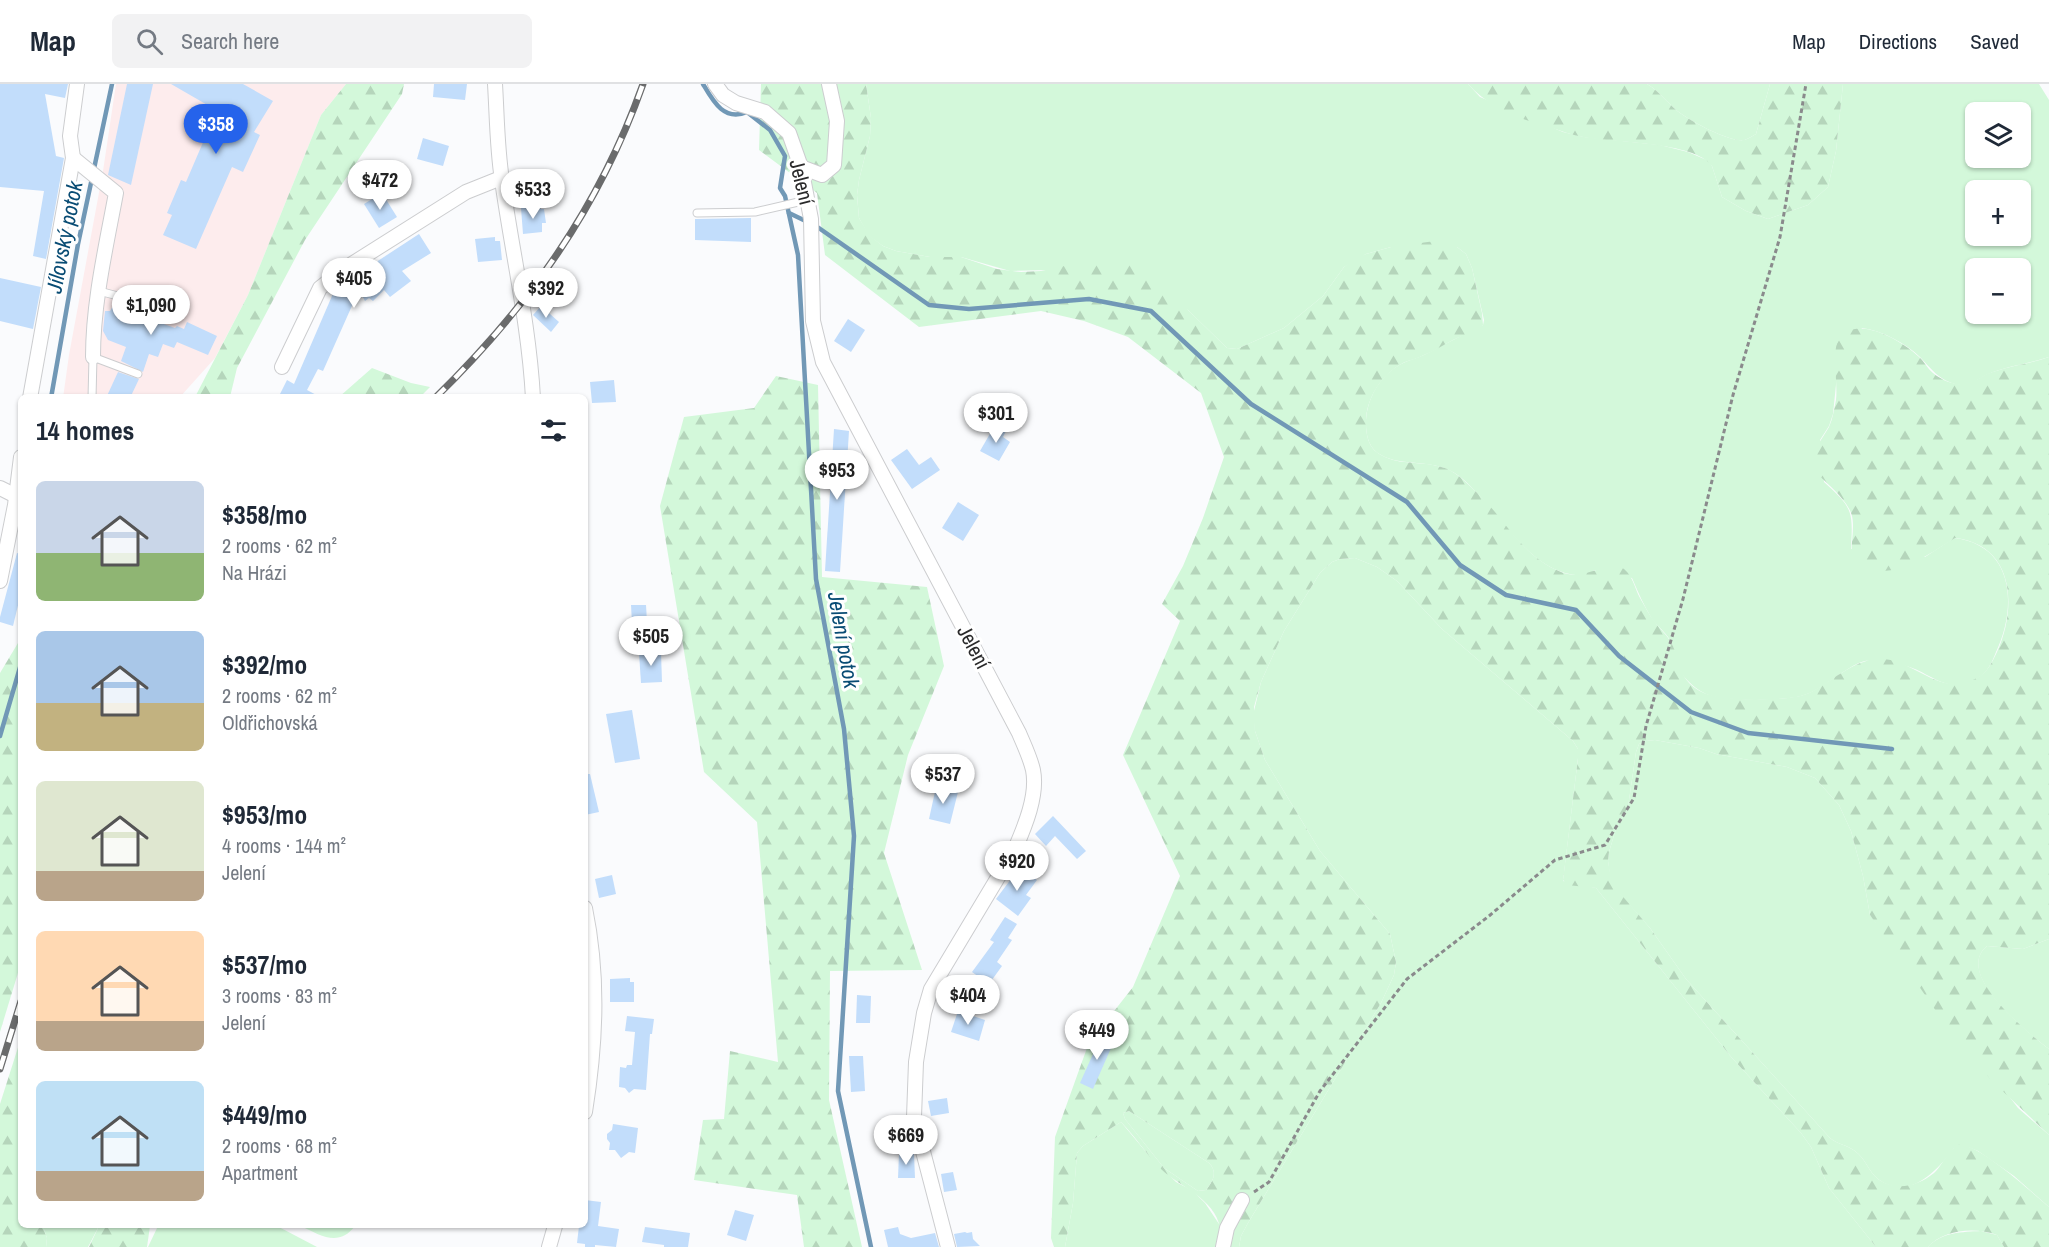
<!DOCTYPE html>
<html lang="en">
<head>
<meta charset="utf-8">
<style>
  body { margin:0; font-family:"Archivo Narrow",sans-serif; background:#f2f2f3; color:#1f2937; height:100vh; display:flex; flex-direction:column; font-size:22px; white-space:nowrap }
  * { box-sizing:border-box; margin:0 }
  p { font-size:20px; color:#747a83 }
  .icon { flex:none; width:33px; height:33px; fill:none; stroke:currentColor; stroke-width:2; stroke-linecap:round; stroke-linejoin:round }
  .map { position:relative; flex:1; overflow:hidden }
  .sheet { position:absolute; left:18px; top:310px; width:570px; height:834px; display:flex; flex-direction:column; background:#fff; border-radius:9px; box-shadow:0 2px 4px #0004 }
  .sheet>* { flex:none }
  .tools { position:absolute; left:1965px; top:18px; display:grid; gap:12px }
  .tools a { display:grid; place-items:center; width:66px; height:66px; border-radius:9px; background:#fff; box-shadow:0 2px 4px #0004; font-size:30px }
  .price { position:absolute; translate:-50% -51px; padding:0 14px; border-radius:21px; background:#fff; color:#222; font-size:20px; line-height:39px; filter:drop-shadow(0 2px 3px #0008) }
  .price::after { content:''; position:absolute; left:50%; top:36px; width:18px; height:14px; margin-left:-9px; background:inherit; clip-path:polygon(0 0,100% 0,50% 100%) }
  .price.active { background:#2563eb; color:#fff }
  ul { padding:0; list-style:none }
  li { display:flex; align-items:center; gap:18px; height:150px; padding:0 18px }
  li span { display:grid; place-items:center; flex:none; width:168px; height:120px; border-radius:9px; color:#555 }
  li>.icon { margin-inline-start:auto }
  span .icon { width:72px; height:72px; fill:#fffc; stroke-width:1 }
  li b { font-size:26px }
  h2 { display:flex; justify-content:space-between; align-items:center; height:72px; padding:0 18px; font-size:26px }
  header { display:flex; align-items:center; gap:36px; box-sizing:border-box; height:84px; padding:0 30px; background:#fff; border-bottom:2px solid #e0e1e3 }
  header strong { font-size:28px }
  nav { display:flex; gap:33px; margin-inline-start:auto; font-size:21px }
  .search { width:420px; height:54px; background:#f2f2f3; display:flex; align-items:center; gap:15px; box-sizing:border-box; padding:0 21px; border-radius:9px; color:#747a83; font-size:22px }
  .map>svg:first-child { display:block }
  .commercial { fill:#fdeced }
  .grass { fill:#d3f8da; fill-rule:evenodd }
  .forest { fill:url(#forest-firs); fill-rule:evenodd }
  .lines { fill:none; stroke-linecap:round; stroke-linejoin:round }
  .stream { stroke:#7198b6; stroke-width:4.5 }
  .building { fill:#c2ddfb }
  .service-casing { stroke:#cccdcf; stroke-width:9 }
  .minor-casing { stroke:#cccdcf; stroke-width:16 }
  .path { stroke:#8a8a8c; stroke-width:3; stroke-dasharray:4.5 3; stroke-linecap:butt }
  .service { stroke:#fff; stroke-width:7 }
  .minor { stroke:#fff; stroke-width:14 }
  .rail-casing { stroke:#6a6b6c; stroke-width:7 }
  .rail { stroke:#fff; stroke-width:4.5; stroke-dasharray:14; stroke-linecap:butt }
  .labels { text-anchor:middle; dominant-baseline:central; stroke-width:6; stroke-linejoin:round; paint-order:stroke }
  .street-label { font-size:21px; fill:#2a2a2b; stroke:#fff }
  .water-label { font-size:22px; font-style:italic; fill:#094c74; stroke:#fff }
</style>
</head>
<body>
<header>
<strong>Map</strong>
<div class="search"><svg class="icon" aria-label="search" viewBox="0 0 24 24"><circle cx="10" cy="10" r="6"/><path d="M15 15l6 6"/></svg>Search here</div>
<nav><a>Map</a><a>Directions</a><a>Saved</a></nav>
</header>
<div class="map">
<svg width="2049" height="1163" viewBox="0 0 2049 1163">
  <defs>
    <pattern id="forest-firs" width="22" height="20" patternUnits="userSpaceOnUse" patternTransform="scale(1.5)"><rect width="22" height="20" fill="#d3f8da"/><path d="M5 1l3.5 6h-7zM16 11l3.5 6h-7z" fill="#b5d5bb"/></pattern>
  </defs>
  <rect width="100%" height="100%" fill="#fafbfd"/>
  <polygon class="commercial" points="116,0 346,0 321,31 248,211 215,274 180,313 63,314 69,271 103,87"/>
  <g class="grass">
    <path d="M866 0H1468L1480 13 1563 48 1584 53 1660 61 1688 68 1709 77 1712 82 1722 113 1746 127 1768 135 1808 121 1828 103 1836 67 1843 0H2039L2049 16V273C2028 280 2006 282 1986 291 1978 295 1971 302 1961 301 1942 299 1932 286 1920 273 1905 259 1883 247 1862 244L1837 291 1833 330 1829 342 1820 356 1824 398C1853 424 1853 427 1851 465L1925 473 1954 454C2015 461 2017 524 1996 568 1992 578 1988 588 1978 594 1947 612 1932 589 1906 582 1898 580 1890 580 1883 579 1878 579 1870 576 1865 577 1847 581 1822 607 1801 612 1782 617 1724 618 1706 610 1697 606 1688 598 1682 590 1676 581 1676 569 1672 560 1668 550 1658 543 1652 535 1644 522 1638 508 1632 494 1623 492 1604 485 1596 486 1593 486 1591 489 1588 490 1581 492 1572 491 1565 489 1521 477 1495 420 1459 392 1434 373 1404 384 1381 371 1369 365 1366 352 1366 340 1366 316 1379 292 1401 280 1409 276 1418 274 1426 270 1445 260 1464 250 1483 241L1484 236 1472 184 1466 170 1457 163H1391L1366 170 1344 183 1323 212 1284 244 1237 265 1227 264 1188 226 1048 186 1010 187 961 173H930L896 167 883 162 869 152 859 134 857 111 859 96 870 52 871 34ZM1976 28H2020V74H1976ZM1976 106H2020V152H1976ZM1976 184H2020V230H1976Z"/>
    <path d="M1647 0H1770L1756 50C1752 52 1748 55 1744 56 1729 58 1695 39 1683 31 1669 22 1661 8 1647 0Z"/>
    <polygon points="1355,474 1377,483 1397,497 1442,545 1573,657 1578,665 1578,674 1563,797 1596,804 1732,974 1801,1049 1811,1063 1829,1104 1876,1163 1239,1163 1241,1152 1248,1139 1381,919 1394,891 1396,878 1390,850 1320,767 1265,676 1255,647 1253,631 1261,598 1284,547 1320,489 1332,478 1340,475"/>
    <path d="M1655 656 1699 664 1716 670 1787 683 1815 694 1839 721 1851 747 1863 792 1870 831 2018 1024 2049 1051V1123L2014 1092 1978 1067 1968 1063 1954 1064C1937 1087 1909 1118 1878 1095 1869 1088 1865 1074 1855 1067 1847 1061 1837 1060 1830 1054L1686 895 1650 844 1611 800 1608 777 1609 768 1615 748 1628 723 1636 668 1639 660 1646 657Z"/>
    <path d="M2049 855V965C2028 949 1953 890 1987 862L2023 865Z"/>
    <path d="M1129 1027 1209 1079C1218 1088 1213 1097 1206 1106L1198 1107 1164 1084 1125 1035 1123 1029Z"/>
    <polygon points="1121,1038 1146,1068 1176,1098 1193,1107 1205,1119 1219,1140 1220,1144 1215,1163 1065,1163 1073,1119 1077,1069 1083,1062"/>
    <polygon points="43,1142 99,1142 88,1163 46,1163 47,1154"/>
    <polygon points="158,1142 277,1142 317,1163 148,1163"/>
    <path d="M301 1142H355C339 1163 321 1152 301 1142Z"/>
    <path d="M1981 1147 1997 1151 2004 1163H1928C1942 1148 1962 1148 1981 1147Z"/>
  </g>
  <g class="forest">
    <polygon points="346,0 404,0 402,10 305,156 237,284 230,313 195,313 248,211 321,31"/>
    <path d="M761 0H866L871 34 870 52 859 96 857 111 859 134 870 152 883 162 896 167 930 173H961L997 185 1021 188 1041 187 1092 176H1119L1132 181 1188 226 1227 264 1237 265 1284 244 1323 212 1344 183 1354 175 1366 170 1391 163 1435 157 1457 163 1466 170 1472 184 1482 229 1483 241C1475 248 1463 251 1453 256 1443 261 1434 267 1424 271 1417 275 1409 276 1403 279 1382 290 1366 314 1366 338 1366 351 1368 364 1381 371 1405 385 1435 372 1460 393 1474 405 1488 419 1499 433 1517 455 1533 477 1561 488 1588 499 1607 472 1624 485 1633 492 1635 505 1640 514 1645 522 1649 531 1655 538 1660 545 1668 552 1672 560 1682 581 1678 597 1704 609 1722 617 1791 618 1809 609 1830 599 1853 576 1878 575 1914 573 1938 615 1977 594 1988 588 1992 578 1997 568 2017 524 2015 461 1955 454 1926 472 1884 504 1852 476 1850 462 1855 445 1852 432 1848 415 1823 397 1812 384 1811 367 1821 357 1829 343 1833 334 1834 325 1836 316 1838 301 1832 268 1838 257 1854 228 1902 257 1918 272 1924 277 1927 284 1933 289 1940 295 1949 299 1958 300 1970 302 1977 295 1987 290 2007 282 2029 280 2049 273V855L2023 865 1987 862C1953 890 2029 949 2049 965V1051L1991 996 1936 927 1870 831 1863 792 1851 747 1839 721 1815 694 1787 683 1716 670 1699 664 1655 656 1646 657 1639 660 1636 668 1628 723 1615 748 1609 768 1608 777 1612 800 1650 844 1686 895 1830 1054C1837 1060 1847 1061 1855 1067 1865 1074 1869 1088 1878 1095 1896 1108 1918 1102 1934 1089 1941 1083 1950 1064 1958 1061 1975 1056 2035 1111 2049 1123V1163H2004L1997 1151C1976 1143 1944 1145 1928 1163H1876L1829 1104 1811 1063 1801 1049 1732 974 1596 804 1567 801 1563 796 1578 674V665L1573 657 1442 545 1397 497 1377 483 1355 474 1340 475 1332 478 1320 489 1284 547 1261 598 1254 623 1255 647 1265 676 1320 767 1390 850 1396 878 1394 891 1381 919 1248 1139 1241 1152 1239 1163H1215L1220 1144C1215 1114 1179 1103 1161 1085 1146 1070 1135 1052 1121 1038L1083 1062 1077 1069 1073 1119 1065 1163H1054L1051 1154 1055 1053 1092 950 1111 931 1133 903 1180 792 1123 671 1180 537 1162 520 1183 482 1203 434 1224 373 1201 309 1128 253 1084 237 1041 227 919 243 825 171 817 109 759 66ZM1129 1027 1209 1079C1218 1088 1213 1097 1206 1106L1198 1107 1164 1084 1125 1035 1123 1029Z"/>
    <path d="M1468 0H1647C1661 8 1669 22 1683 31 1695 39 1729 58 1744 56 1748 55 1752 52 1756 50L1770 0H1843L1836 67 1828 103 1808 121 1768 135 1746 127 1722 113 1712 82C1694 57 1612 59 1583 53 1571 51 1560 46 1548 43 1517 34 1490 24 1468 0Z"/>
    <polygon points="372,284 411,299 430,303 420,313 339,313"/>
    <polygon points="776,292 818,301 822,493 927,503 944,582 908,671 884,769 922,886 830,887 829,1016 862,1163 804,1163 797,1111 694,1096 703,1036 724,1035 730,967 778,978 757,738 704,688 660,422 684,333 754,324"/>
    <polygon points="21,554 21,879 0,948 0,589"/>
    <polygon points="21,954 21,1142 43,1142 47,1154 46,1163 0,1163 0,1020"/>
    <polygon points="99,1142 150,1142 147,1163 89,1163"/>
  </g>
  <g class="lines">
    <g class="stream">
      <path d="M703 0C713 17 724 38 747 28L770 46 785 72 780 104 785 112 798 171 816 495 844 645 854 752 838 1007 871 1163"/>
      <polyline points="789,129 816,142 929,221 969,225 1089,215 1151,227 1251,320 1407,418 1460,481 1506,511 1576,526 1619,572 1691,628 1748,649 1892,665"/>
      <polyline points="51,314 78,160 112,0"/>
      <polyline points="0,652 21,580"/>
    </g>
  </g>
  <g class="building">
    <polygon points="0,0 68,0 65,14 45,10 56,72 64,74 46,175 33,172 44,107 0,103"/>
    <polygon points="127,0 153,0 131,101 108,91"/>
    <polygon points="171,0 243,0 273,17 254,48 260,51 243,88 232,83 196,165 163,151 172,131 167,129 181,96 186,98 213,35 211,34 216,26"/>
    <polygon points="434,0 467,0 465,16 433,13"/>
    <polygon points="423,54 449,62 443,82 417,75"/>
    <polygon points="382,109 397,133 379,144 364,120"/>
    <polygon points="541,122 541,125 544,125 546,139 542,139 542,148 523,150 521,124"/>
    <polygon points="751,134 751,158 695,156 695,135"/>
    <polygon points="419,150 431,169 402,187 411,197 390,213 384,206 373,217 369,214 365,217 359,206 323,287 318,285 307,306 322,314 278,314 287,296 294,300 335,205"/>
    <polygon points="495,153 495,157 500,157 502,176 478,178 475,155"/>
    <polygon points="0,194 41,203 33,245 0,237"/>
    <polygon points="113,222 175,244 177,242 184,245 187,238 217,252 208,271 177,258 174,264 163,260 158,273 149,270 143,288 121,277 126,263 108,256 103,247 105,227 110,227"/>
    <polygon points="541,222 559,238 551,248 533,231"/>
    <polygon points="848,235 865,246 851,268 834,257"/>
    <polygon points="118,288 139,295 130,314 106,314"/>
    <polygon points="614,296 616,318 592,319 590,298"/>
    <polygon points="995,341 1006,347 1003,353 1010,358 999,377 980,367"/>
    <polygon points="834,345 849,347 840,488 825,487"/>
    <polygon points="907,365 919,381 931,373 940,386 912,405 891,376"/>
    <polygon points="958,418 979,431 963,457 942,444"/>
    <polygon points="17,469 21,470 21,509 13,542 0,538 0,533"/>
    <polygon points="631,521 646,521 647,538 632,539"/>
    <polygon points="661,568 662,598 641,599 639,569"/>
    <polygon points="632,626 640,675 615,679 606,630"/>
    <polygon points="585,690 590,690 599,728 585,731"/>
    <polygon points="936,703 958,708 950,740 929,735"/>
    <polygon points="1053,732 1086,767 1077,775 1055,752 1046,762 1035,750"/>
    <polygon points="1020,783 1037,796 1026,811 1031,814 1018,832 996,815"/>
    <polygon points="612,791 616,810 599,814 595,795"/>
    <polygon points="1005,833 1017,840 1008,854 1012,856 997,878 1002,882 989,900 972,888 994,858 990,856"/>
    <polygon points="630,894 630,898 634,898 634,918 610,918 610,895"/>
    <polygon points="857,911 871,912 870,939 856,939"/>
    <polygon points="958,927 985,936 979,957 951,948"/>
    <polygon points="627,932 654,935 652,950 650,950 646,1006 634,1005 629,1009 625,1004 619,1003 620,983 626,984 627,981 632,981 635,948 625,947"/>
    <polygon points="1102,950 1115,955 1093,1005 1080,999"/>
    <polygon points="849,972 863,972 865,1007 851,1008"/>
    <polygon points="947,1014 949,1029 931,1032 928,1017"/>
    <polygon points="613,1040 638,1044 635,1069 629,1068 621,1074 615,1066 609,1066 610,1059 607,1055 607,1050 612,1046"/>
    <polygon points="899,1070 914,1070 915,1094 898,1094"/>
    <polygon points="953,1088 957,1106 944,1108 941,1090"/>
    <polygon points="585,1116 601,1118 598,1142 619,1145 616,1163 595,1161 595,1163 585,1163 585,1160 577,1159 579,1142 585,1142"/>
    <polygon points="735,1126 754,1131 746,1157 727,1151"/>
    <polygon points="645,1143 690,1149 688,1163 664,1163 664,1161 642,1158"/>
    <polygon points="898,1143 900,1150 911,1154 935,1149 939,1163 888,1163 884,1146"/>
    <polygon points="965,1148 967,1149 972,1148 973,1155 980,1162 957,1163 954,1150"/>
  </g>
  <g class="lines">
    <defs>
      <g id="service">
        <polyline points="697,129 755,128 807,116"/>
        <polyline points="99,207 174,227"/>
        <polyline points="92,314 93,273 138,290"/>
      </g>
      <g id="minor">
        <path d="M495 0C497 32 497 64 502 96 512 168 529 240 533 314"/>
        <path d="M715 0 723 11 736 19 765 28 789 49 801 83 811 135 813 237 823 278 1019 649C1024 661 1030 673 1033 686 1038 711 1025 742 1015 765L931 905 924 929 916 978 914 1033 948 1163"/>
        <path d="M73 74 116 109C106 163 93 218 93 273"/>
        <polyline points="801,83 822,91 834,81 837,37 829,0"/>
        <polyline points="282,283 320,204 344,185 466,108 501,94"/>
        <polyline points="30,314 73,74 70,52 77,0"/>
        <polyline points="0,404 16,412"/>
        <polyline points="0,497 15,421 21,373"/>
        <path d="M585 824C599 892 596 959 585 1028"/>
        <polyline points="549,1163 555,1142"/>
        <polyline points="1223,1163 1227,1144 1242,1116"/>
      </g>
    </defs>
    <use href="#service" class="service-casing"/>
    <use href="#minor" class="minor-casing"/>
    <polyline class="path" points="1254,1108 1269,1098 1320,1007 1407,895 1489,832 1555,776 1605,761 1634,714 1646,642 1683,515 1733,311 1780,153 1806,0"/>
    <use href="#service" class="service"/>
    <use href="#minor" class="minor"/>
    <defs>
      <g id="rail">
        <path d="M435 314C529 222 599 124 643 0"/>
        <polyline points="0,985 21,917"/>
      </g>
    </defs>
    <use href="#rail" class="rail-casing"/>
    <use href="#rail" class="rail"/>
  </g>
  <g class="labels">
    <g class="street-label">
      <text transform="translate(802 98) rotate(76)">Jelení</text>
      <text transform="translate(974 563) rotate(62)">Jelení</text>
    </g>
    <g class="water-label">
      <text transform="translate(64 153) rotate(-79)">Jílovský potok</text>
      <text transform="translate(844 556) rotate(80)">Jelení potok</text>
    </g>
  </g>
</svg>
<div class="tools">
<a><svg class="icon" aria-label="layers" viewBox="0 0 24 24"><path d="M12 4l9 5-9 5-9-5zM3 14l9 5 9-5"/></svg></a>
<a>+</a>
<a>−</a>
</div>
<b class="price active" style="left:216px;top:71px">$358</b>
<b class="price" style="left:380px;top:127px">$472</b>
<b class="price" style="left:533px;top:136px">$533</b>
<b class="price" style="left:354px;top:225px">$405</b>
<b class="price" style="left:546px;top:235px">$392</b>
<b class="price" style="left:151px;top:252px">$1,090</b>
<b class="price" style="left:996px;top:360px">$301</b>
<b class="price" style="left:837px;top:417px">$953</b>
<b class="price" style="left:651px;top:583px">$505</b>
<b class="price" style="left:943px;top:721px">$537</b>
<b class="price" style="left:1017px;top:808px">$920</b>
<b class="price" style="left:968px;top:942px">$404</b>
<b class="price" style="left:1097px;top:977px">$449</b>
<b class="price" style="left:906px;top:1082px">$669</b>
<section class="sheet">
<h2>14 homes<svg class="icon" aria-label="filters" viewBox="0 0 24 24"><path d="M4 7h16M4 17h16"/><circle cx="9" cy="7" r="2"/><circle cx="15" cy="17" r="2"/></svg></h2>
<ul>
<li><span style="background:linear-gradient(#c9d6e8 60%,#8fb573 0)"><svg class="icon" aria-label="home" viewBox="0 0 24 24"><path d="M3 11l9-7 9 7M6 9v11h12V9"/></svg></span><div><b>$358/mo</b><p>2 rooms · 62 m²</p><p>Na Hrázi</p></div></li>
<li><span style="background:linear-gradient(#a9c7e8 60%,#c2b280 0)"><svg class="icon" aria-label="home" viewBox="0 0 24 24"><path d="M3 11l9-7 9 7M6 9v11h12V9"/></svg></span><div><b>$392/mo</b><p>2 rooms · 62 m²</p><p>Oldřichovská</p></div></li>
<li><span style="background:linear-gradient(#dfe7d0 75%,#b9a48a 0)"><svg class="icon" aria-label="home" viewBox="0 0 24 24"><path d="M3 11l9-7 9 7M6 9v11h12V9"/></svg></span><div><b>$953/mo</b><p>4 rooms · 144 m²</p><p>Jelení</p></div></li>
<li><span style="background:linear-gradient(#ffd9b3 75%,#b9a48a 0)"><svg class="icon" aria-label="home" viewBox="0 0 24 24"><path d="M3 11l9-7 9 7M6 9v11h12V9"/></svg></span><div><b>$537/mo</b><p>3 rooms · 83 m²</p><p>Jelení</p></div></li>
<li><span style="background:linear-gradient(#bfe0f5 75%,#b9a48a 0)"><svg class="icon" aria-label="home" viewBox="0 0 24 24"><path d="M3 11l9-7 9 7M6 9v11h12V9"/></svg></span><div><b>$449/mo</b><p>2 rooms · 68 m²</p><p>Apartment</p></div></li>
</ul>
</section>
</div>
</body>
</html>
